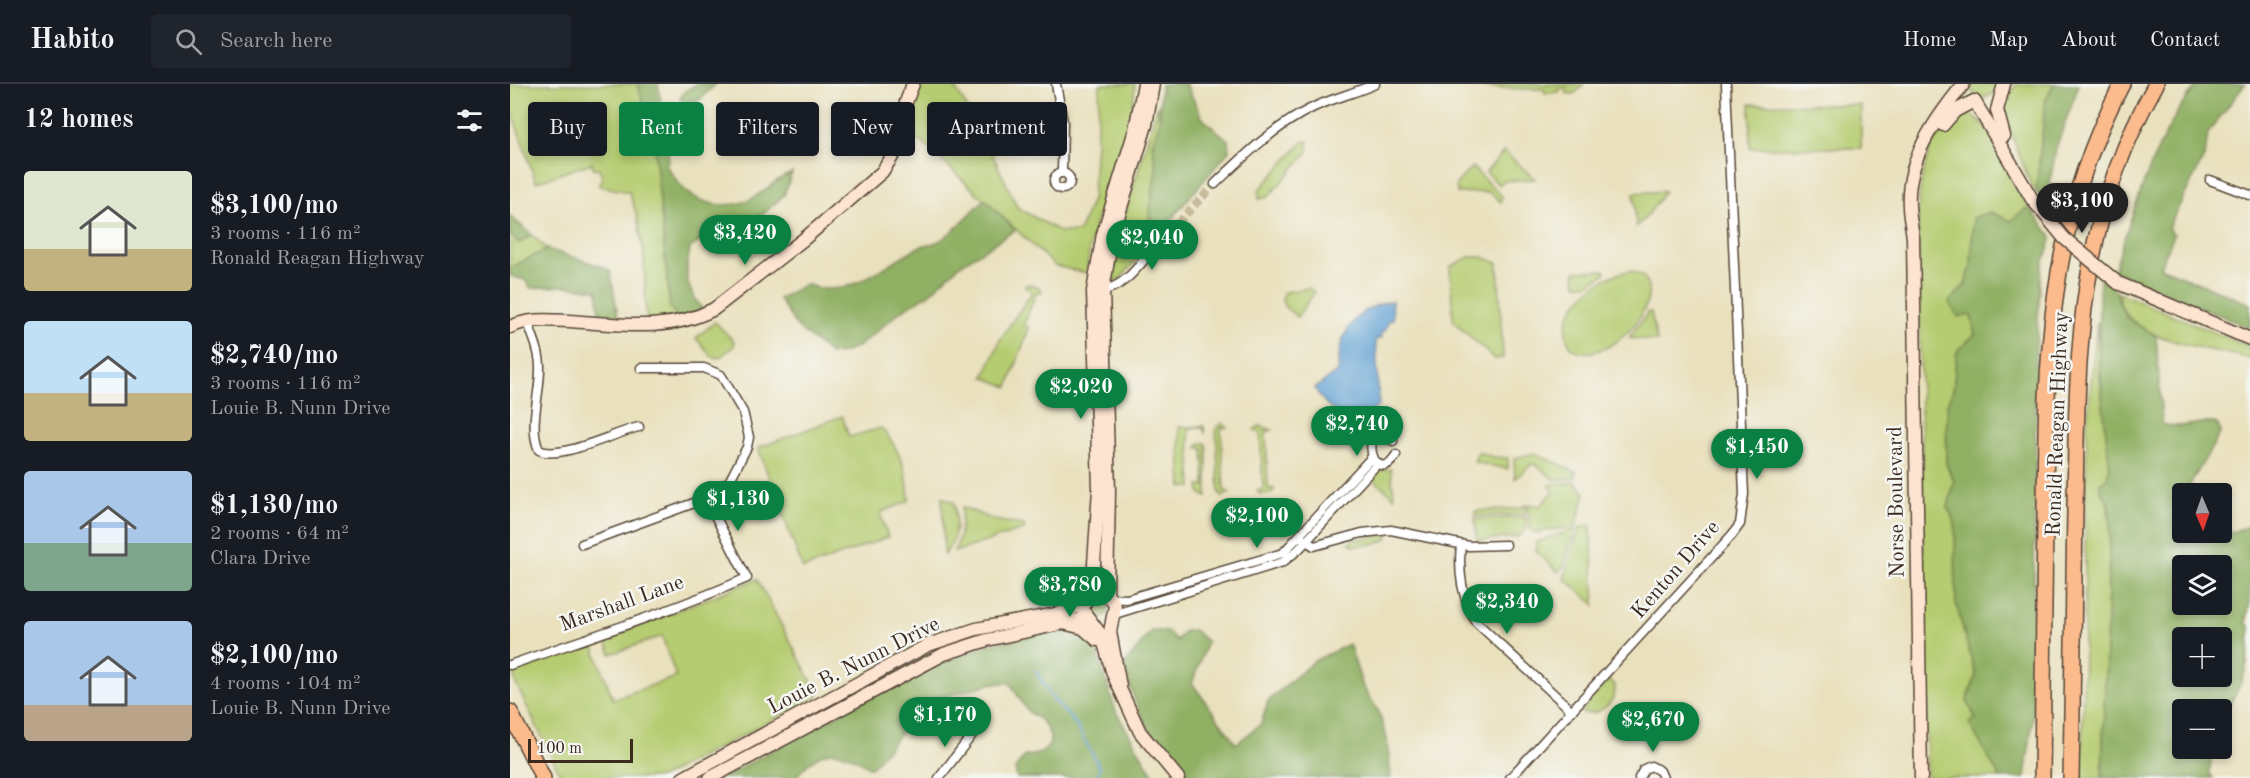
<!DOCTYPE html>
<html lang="en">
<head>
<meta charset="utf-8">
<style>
  body { margin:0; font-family:"Old Standard TT",serif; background:#20242c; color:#f1f3f6; height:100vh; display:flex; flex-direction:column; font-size:22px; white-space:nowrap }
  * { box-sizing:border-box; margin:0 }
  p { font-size:20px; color:#9ea1a6 }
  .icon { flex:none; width:33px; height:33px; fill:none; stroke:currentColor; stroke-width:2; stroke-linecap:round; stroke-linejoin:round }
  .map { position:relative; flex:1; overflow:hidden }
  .drawer { display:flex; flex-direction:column; background:#171b24; width:510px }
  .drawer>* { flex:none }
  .hud { position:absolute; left:18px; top:18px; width:570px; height:54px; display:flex; gap:12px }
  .needle { width:39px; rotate:178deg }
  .fabs { position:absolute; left:1662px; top:399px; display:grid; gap:12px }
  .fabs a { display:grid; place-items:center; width:60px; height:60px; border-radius:6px; background:#171b24; box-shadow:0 3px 9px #0003; font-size:30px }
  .scale { position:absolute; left:18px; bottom:15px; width:105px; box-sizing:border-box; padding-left:6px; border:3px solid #3b2a1e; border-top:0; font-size:16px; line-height:21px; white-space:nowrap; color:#3b2a1e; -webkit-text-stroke:4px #f6f6f2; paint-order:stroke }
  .price { position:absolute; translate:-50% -51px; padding:0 14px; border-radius:21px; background:#0b8043; color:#fff; font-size:20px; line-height:39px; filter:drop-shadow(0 2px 3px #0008) }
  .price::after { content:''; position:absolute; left:50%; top:36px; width:18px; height:14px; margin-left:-9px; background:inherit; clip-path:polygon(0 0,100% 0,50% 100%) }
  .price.active { background:#222; color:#fff }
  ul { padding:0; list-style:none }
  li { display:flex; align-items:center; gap:18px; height:150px; padding:0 24px }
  li span { display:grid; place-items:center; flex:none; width:168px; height:120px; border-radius:6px; color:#555 }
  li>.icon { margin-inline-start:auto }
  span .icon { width:72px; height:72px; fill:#fffc; stroke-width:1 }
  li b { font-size:26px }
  h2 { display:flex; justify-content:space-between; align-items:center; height:72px; padding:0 24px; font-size:26px }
  .chip { padding:0 21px; border-radius:6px; background:#171b24; box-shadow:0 3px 9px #0003; font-size:21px; line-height:54px }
  .chip.active { background:#0b8043; color:#fff }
  header { display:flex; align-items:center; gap:36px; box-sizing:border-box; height:84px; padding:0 30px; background:#171b24; border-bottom:2px solid #363941 }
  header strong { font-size:28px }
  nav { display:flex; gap:33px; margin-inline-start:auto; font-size:21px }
  .search { width:420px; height:54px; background:#20242c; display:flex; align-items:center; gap:15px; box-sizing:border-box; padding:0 21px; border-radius:6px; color:#9ea1a6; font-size:22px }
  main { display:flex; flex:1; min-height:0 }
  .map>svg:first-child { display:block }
  .green { fill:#b6cc71; stroke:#787b48; stroke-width:1.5 }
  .forest { fill:#90b063; stroke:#666d40; stroke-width:1.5; fill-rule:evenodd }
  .water { fill:#61a0d3; stroke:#4e6578; stroke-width:1.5 }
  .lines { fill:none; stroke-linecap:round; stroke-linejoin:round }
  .stream { stroke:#61a0d3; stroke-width:2 }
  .street-tunnel { stroke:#c6bc9c; stroke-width:8; stroke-dasharray:8 4; stroke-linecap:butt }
  .street-casing { stroke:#554536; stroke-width:11 }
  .secondary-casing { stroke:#554536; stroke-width:15 }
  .highway-casing { stroke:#554536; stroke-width:18 }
  .street { stroke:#fff; stroke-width:8 }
  .secondary { stroke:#fde4d1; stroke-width:12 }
  .highway { stroke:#fbbb8d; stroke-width:15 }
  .secondary-bridge-casing { stroke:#554536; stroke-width:15; stroke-linecap:butt }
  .secondary-bridge { stroke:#fde4d1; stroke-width:12 }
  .labels { text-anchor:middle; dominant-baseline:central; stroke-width:5; stroke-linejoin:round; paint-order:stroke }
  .street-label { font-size:21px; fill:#3b2a1e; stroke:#f6f6f2 }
</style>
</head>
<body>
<header>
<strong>Habito</strong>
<div class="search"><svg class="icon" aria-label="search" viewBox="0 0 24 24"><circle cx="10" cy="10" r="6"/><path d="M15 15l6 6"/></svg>Search here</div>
<nav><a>Home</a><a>Map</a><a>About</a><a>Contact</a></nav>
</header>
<main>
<section class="drawer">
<h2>12 homes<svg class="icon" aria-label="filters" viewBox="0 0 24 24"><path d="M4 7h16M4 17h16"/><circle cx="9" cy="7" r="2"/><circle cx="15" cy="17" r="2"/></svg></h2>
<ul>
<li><span style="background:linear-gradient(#dfe7d0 65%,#c2b280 0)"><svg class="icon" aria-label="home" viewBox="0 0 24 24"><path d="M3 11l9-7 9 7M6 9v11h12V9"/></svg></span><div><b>$3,100/mo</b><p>3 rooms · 116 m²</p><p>Ronald Reagan Highway</p></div></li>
<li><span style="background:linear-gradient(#bfe0f5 60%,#c2b280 0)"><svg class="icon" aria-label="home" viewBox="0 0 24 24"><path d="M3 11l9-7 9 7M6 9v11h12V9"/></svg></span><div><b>$2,740/mo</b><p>3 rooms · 116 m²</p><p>Louie B. Nunn Drive</p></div></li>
<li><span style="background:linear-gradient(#a9c7e8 60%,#7fa58c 0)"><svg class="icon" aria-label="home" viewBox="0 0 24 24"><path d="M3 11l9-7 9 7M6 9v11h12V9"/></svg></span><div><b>$1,130/mo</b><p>2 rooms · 64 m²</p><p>Clara Drive</p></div></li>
<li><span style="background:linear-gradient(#a9c7e8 70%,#b9a48a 0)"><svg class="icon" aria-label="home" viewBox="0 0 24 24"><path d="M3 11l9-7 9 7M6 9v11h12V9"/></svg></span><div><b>$2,100/mo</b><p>4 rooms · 104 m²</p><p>Louie B. Nunn Drive</p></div></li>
</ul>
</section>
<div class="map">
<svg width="1740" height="694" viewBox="0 0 1740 694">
  <rect width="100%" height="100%" fill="#f6f6f2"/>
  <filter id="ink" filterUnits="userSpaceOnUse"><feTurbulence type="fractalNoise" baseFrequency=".0167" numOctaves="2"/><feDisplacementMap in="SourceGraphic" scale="12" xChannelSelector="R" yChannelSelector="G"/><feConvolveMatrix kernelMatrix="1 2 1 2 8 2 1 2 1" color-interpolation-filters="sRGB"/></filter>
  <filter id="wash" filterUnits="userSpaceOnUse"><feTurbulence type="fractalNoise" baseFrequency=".008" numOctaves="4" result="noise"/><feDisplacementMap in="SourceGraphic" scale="24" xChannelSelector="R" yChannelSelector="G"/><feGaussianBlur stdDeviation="1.35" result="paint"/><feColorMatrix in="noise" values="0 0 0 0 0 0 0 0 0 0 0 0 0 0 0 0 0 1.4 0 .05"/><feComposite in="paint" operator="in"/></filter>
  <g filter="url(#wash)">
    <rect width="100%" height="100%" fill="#e9e0bc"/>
    <g class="green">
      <polygon points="0,0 128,0 145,66 160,224 169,235 138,237 136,233 134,171 127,132 119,108 89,102 89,98 93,96 89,84 84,85 82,79 26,98 0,23"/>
      <path d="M407 0H443L472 49 508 124 550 148H569L582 116 590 0H625C622 65 579 124 577 189L545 182 412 58 395 52 402 12Z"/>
      <path d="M946 0H1073V2L1064 10 1056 9V4L1049 5V8L1035 9 1034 5C1004 6 977 2 946 3Z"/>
      <polygon points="1459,0 1488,0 1482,11 1473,14 1464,11"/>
      <polygon points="1506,0 1544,0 1536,15 1526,107 1521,101 1494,32 1495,21"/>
      <polygon points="648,20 649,39 642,61 646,84 639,133 651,147 610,195 605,197 601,191 607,157"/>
      <polygon points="1240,20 1351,21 1351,64 1240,64"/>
      <path d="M1456 29C1483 36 1492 76 1503 98 1508 108 1515 117 1521 126L1515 125 1501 137 1480 128 1463 134 1461 184 1455 201 1439 218 1461 231 1465 250 1447 267 1443 307 1437 320 1436 380 1444 397 1438 424 1445 439 1446 519 1466 592 1457 617 1466 636 1460 639 1490 694H1417L1408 127C1410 99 1417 50 1443 33 1446 31 1453 30 1456 29Z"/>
      <polygon points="798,57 798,68 758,113 749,115 749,106 793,58"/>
      <polygon points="994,67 1025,95 994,97 989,101 976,88"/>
      <polygon points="962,83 992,112 991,118 979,108 947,109 946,100"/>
      <polygon points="1155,107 1138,131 1126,143 1124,109"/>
      <polygon points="0,150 9,158 22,151 37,165 0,185"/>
      <polygon points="959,173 973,173 988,179 993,274 984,275 943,237 940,183"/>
      <polygon points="1095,186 1096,189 1079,200 1066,200 1065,187"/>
      <path d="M1121 187 1132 191C1159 220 1094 286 1062 264 1038 233 1090 188 1121 187Z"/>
      <polygon points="518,200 530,204 532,208 526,209 514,241 519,244 498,303 474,293 491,254 522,208 515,202"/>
      <polygon points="799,204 804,208 803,211 787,233 775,223 772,217 774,208"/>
      <path d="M1609 209 1740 263V275C1704 264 1609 258 1609 209Z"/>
      <polygon points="1138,228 1141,228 1147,257 1119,254"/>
      <polygon points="205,238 224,257 224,262 209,274 201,272 186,254"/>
      <polygon points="1587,238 1590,294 1600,383 1596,411 1600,441 1592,694 1572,694 1577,340"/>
      <path d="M332 332 339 353 371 344C391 366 398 388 399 417L370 429 378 453 293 485 248 364Z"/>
      <polygon points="713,339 717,343 711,344 714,406 720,409 712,413 709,408 706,344"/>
      <polygon points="694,342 695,350 693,344 679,345 682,403 672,403 669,343"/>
      <polygon points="749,342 762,346 756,348 758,404 764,405 762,409 750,410 747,407 753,405 750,348 744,346"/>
      <polygon points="691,359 695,359 697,364 697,413 690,409 689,402 695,402 693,365 687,363"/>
      <polygon points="968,368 983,373 998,374 998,385 964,378"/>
      <polygon points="1025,369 1066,388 1065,394 1045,396 1026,381 1022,380 1005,395 1004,374"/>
      <polygon points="881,385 884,413 861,393 867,386"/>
      <polygon points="1065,398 1075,409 1066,442 1024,449 1020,443 1018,420 1030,422 1044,407 1039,402 1042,400"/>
      <path d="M432 413 444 418C447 436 448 456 434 471Z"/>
      <polygon points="1013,421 1016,421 1016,430 965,432 965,427 1013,424"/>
      <polygon points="452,423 484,436 514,441 515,445 444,468 450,451"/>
      <polygon points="1016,433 1017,444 1008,453 967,457 965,435"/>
      <polygon points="1079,441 1081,442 1085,521 1054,494 1069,444"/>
      <polygon points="1065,445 1054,482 1048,488 1026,467 1026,458"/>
      <path d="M875 451 878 454C870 461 855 461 844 462L839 459 842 456Z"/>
      <polygon points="247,495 309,612 150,694 52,694 6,600 4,593 7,588 78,561 83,561 103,615 166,593 152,552 101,570 95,555"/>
      <circle cx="589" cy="524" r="10"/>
      <path d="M1099 595 1105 601C1106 620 1090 631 1073 629L1071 626Z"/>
    </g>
    <g class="forest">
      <path d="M128 0H148L159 75 156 81C161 88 166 97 173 104 191 123 225 126 246 112 261 103 264 96 282 89L274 111 252 131 201 150 180 164C174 193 175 202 193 226L169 235 160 224 145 66Z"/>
      <polygon points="186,0 206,0 188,17 172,17 170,14 174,8"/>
      <polygon points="651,0 676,0 693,35 718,56 719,67 651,147 639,133 646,84 642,61 649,39"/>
      <polygon points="1544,0 1569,0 1546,64 1540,98 1551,120 1546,135 1526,107 1536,15"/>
      <path d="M1688 0H1735L1698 49 1695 71 1658 144 1664 151 1650 183 1740 220V244L1604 187C1622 129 1648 46 1688 0Z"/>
      <path d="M475 115 505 146 450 181 419 210 391 227 349 262 334 269 320 270 287 243 269 215 296 200C337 219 374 180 409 163 414 160 421 161 427 158 442 151 462 127 475 115Z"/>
      <polygon points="1515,125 1521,126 1542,153 1531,186 1526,268 1523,634 1515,694 1490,694 1459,639 1466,635 1457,617 1466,592 1446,519 1445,439 1438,424 1444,397 1436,380 1437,320 1443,307 1447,267 1465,250 1461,231 1448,233 1439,218 1455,201 1461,184 1463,134 1480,128 1501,137"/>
      <polygon points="0,132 22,151 9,159 0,150"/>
      <polygon points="37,165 94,183 100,187 109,237 90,235 87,206 55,202 21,204 15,196 0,192 0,185 4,182"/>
      <path d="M1590 195 1606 206 1609 218 1617 234 1646 252 1652 340C1675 346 1690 335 1707 340L1711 348 1675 409 1672 410V448L1712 451 1740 442V517L1736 540 1740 542C1740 579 1734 601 1712 632V626H1672V664L1703 665 1699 689 1703 694H1592L1600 441 1599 419 1590 406V399L1597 394 1600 383C1592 320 1586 258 1590 195ZM1672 482H1712V520H1672ZM1672 554H1712V592H1672Z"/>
      <path d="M553 545 574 548 584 559 606 628 645 694H507L505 685 515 672C536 671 549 660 533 639 530 634 522 632 518 627 511 619 506 608 500 599H483L433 613 412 624 361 684C327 662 312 661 285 694H212L390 597 477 561Z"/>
      <path d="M684 546 697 558 682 599 726 660 751 640 758 617 804 577 839 560 853 603 869 628 877 655 881 694H679C643 659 626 630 614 581L641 547H657L666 557 674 547Z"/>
    </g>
    <path class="water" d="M882 217 883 236H879L875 247 871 248 872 254 866 255 869 322 847 338C831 335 811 319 805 304L828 287C828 250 844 224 882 217Z"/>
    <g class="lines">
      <polyline class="stream" points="525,586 543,615 565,639 590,684 586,694"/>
    </g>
  </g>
  <g filter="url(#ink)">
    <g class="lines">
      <polyline class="street-tunnel" points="643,165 705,100"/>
      <defs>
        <g id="street">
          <polyline points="546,0 553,38 552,88"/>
          <circle cx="552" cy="97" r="8"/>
          <polyline points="1700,96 1740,111"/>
          <path d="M705 100C735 71 766 41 804 23 824 14 845 9 865 0"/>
          <path d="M590 207C615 203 627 184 643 165"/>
          <path d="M18 237C22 253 30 265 30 282 31 308 18 342 29 366 49 377 106 348 129 343"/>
          <path d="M883 357C846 333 863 408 886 371"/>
          <polyline points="793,455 804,462 852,449 881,446 959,462 996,461"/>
          <polyline points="72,460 184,419 209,406 220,396 237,363 239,353 233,328 211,291 194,284 131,284"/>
          <path d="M951 461C948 490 952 513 966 538L1062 627"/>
          <polyline points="601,514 617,515 773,469 862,373"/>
          <polyline points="605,530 773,478 788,466 868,379"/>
          <path d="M0 581C79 553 160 528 237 494L196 414"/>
          <polyline points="429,694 462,651"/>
          <polyline points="1000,694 1222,451 1230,440 1234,410 1216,0"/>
          <polyline points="1129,694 1134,685 1141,682 1150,687 1153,694"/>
        </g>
        <g id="secondary">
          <polyline points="1494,0 1487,26 1494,52"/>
          <polyline points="1465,18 1522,115"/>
          <polyline points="1433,41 1445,27 1464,17"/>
          <polyline points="1608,199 1740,255"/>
          <path d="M0 243C19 234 38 236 59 237 109 240 158 249 204 225L294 155 372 88 390 61 396 18 403 0"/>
          <polyline points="591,509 601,514 605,522 600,548 610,602"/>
          <polyline points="582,510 589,405 583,207 593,150 625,46 634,0"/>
          <polyline points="597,510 599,407 593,206 602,153 636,41 643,0"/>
          <polyline points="574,528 592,552 603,590 630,648 668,694"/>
          <polyline points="553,539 573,544 587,556"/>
          <polyline points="173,694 418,561 466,545 556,528 575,519"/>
          <polyline points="200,694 434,570 477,556 577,534"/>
          <path d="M1411 694 1403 154C1402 143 1399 133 1399 122 1396 76 1425 35 1453 1"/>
        </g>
        <g id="highway">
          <polyline points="0,628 33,694"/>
          <path d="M1532 694C1533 607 1534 521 1535 434 1536 278 1536 143 1612 0"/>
          <path d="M1561 694C1563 605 1564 516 1565 426 1567 269 1566 142 1646 0"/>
        </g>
      </defs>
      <use href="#street" class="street-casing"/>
      <use href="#secondary" class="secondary-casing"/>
      <use href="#highway" class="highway-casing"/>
      <use href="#street" class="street"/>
      <use href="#secondary" class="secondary"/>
      <use href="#highway" class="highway"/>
      <defs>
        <polyline id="secondary-bridge" points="1522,115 1554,154 1608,199"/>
      </defs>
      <use href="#secondary-bridge" class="secondary-bridge-casing"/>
      <use href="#secondary-bridge" class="secondary-bridge"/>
    </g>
  </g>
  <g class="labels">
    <g class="street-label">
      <text transform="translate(1548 340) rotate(-88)">Ronald Reagan Highway</text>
      <text transform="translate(1387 418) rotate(-91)">Norse Boulevard</text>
      <text transform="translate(1166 486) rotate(-49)">Kenton Drive</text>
      <text transform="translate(112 520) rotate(-20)">Marshall Lane</text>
      <text transform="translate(344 582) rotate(-27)">Louie B. Nunn Drive</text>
    </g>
  </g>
</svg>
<div class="fabs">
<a><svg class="needle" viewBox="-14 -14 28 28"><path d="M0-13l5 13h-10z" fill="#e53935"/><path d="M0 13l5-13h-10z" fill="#9ea1a6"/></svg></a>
<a><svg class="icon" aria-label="layers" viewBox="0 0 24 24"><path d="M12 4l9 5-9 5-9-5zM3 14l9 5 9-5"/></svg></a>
<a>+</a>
<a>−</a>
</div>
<div class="scale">100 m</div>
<b class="price active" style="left:1572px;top:150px">$3,100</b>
<b class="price" style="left:235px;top:182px">$3,420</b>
<b class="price" style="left:642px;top:187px">$2,040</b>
<b class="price" style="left:571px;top:336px">$2,020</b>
<b class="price" style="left:847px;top:373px">$2,740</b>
<b class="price" style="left:1247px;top:396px">$1,450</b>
<b class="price" style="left:228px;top:448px">$1,130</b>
<b class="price" style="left:747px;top:465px">$2,100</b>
<b class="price" style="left:560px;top:534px">$3,780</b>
<b class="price" style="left:997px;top:551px">$2,340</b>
<b class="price" style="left:435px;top:664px">$1,170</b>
<b class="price" style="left:1143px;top:669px">$2,670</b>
<div class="hud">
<a class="chip">Buy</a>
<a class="chip active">Rent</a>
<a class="chip">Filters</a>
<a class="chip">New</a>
<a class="chip">Apartment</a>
</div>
</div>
</main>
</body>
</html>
